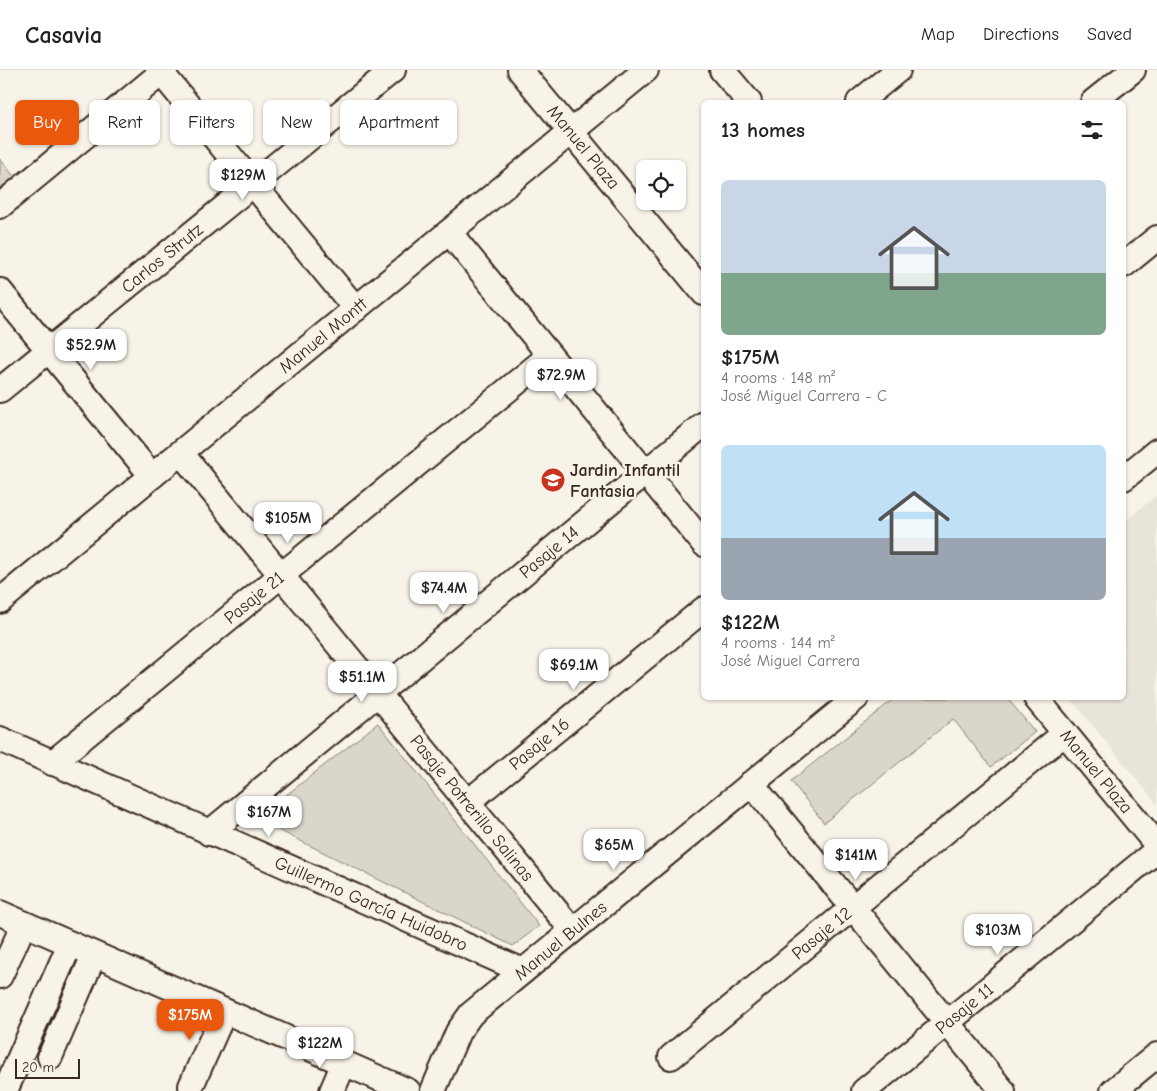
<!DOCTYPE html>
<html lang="en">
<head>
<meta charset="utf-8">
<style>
  body { margin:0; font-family:"Comic Neue",sans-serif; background:#f6f6f6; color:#222; height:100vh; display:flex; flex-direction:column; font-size:19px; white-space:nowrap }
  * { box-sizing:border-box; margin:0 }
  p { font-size:16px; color:#767676 }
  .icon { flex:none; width:28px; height:28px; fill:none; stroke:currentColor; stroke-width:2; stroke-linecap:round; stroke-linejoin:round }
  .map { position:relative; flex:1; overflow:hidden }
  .sheet { position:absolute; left:701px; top:30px; width:425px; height:600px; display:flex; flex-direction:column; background:#fff; border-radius:8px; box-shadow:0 1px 4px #0004 }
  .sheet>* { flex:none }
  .hud { position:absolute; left:15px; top:30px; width:475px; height:45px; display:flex; gap:10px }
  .controls { position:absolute; left:636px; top:90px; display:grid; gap:10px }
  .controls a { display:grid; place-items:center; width:50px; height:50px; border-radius:8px; background:#fff; box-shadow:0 1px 4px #0004; font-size:25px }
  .scale { position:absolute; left:15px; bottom:12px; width:65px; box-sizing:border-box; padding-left:5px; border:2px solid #3b2a1e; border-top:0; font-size:14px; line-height:18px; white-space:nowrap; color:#3b2a1e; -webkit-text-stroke:4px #f7f3e8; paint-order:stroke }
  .price { position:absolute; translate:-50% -42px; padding:0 11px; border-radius:10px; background:#fff; color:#222; font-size:16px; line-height:32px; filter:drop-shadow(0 1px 2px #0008) }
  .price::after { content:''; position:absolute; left:50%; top:30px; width:15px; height:11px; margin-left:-8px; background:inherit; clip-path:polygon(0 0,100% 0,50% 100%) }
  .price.selected { background:#ea580c; color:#fff }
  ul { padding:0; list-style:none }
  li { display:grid; align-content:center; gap:10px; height:265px; padding:0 20px }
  li span { display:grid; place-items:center; height:155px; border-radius:8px; color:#555 }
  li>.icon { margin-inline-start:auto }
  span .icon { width:90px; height:90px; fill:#fffc; stroke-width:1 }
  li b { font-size:21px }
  h2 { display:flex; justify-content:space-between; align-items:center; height:60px; padding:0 20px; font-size:21px }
  .pill { padding:0 18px; border-radius:8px; background:#fff; box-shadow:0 1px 4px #0004; font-size:18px; line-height:45px }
  .pill.selected { background:#ea580c; color:#fff }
  header { display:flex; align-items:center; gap:30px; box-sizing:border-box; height:70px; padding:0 25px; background:#fff; border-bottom:1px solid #e0e0e0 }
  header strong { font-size:24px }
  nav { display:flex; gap:28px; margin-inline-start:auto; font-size:18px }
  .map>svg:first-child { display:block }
  .built { fill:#e9e4d9 }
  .green { fill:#dbd6cb; stroke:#8b8074 }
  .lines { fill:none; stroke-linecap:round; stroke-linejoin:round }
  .minor-casing { stroke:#3b2a1e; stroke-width:28 }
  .minor { stroke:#f7f3e8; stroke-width:24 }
  .labels { text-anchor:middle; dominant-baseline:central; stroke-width:5; stroke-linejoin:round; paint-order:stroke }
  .street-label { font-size:18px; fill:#3b2a1e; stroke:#f7f3e8 }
  .poi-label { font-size:18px; font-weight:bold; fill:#3b2a1e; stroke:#f7f3e8; text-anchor:start }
</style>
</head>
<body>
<header>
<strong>Casavia</strong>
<nav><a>Map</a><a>Directions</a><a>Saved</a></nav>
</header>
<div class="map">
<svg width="1157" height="1021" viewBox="0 0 1157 1021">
  <rect width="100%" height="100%" fill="#f7f3e8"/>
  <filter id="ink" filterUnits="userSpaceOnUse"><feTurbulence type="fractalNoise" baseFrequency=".02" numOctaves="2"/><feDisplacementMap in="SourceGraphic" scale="10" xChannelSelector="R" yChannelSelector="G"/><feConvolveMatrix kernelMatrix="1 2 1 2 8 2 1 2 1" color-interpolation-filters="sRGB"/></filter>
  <g filter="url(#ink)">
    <polygon class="built" points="1157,425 1157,734 1070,628 1124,628 1124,452"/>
    <g class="green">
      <polygon points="0,89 17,110 0,125"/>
      <polygon points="895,628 1007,628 1035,662 991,697 953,649 824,753 791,711"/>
      <polygon points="378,653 539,856 513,876 256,749"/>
    </g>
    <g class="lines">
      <defs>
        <g id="minor">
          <polyline points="159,0 356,239"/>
          <path id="s1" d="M520 0 704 223"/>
          <polyline points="722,0 749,32"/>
          <polyline points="859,32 898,0"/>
          <polyline points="1093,32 1133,0"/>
          <polyline points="0,136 165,0"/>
          <polyline points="449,162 704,474"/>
          <polyline points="1124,195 1157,168"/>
          <polyline points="0,221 152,406"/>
          <path id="s2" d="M0 320 393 0"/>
          <path id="s3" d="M181 383 572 860"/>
          <polyline points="1124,408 1157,381"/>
          <path id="s4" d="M0 531 646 0"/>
          <path id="s5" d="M1036 628 1157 775"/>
          <path id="s6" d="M0 669 523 901"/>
          <path id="s7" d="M52 693 549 286"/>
          <polyline points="751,713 1003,1021"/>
          <path id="s8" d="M468 732 704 539"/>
          <path id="s9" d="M209 763 704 354"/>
          <polyline points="0,843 408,1021"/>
          <polyline points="0,906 24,854"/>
          <polyline points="50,987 94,885"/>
          <path id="s10" d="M671 987 1065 663"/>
          <polyline points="191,1016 224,942"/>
          <polyline points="5,1021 70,874"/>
          <polyline points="332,1021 344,993"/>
          <path id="s11" d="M433 1021 458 962 471 944 856 628"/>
          <path id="s12" d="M864 1021 1157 780"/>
          <polyline points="1113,1021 1157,985"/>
        </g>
      </defs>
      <use href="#minor" class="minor-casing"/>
      <use href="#minor" class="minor"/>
    </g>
  </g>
  <defs>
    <symbol id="school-disc" viewBox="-11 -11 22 22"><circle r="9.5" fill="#c8321e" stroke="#f7f3e8"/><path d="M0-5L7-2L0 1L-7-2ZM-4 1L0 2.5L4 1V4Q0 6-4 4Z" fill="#fff"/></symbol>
  </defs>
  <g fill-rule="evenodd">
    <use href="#school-disc" x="539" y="396" width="28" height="28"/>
  </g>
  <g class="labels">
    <g class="street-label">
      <text stroke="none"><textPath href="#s1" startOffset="100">Manuel Plaza</textPath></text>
      <text stroke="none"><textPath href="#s2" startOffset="209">Carlos Strutz</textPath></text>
      <text stroke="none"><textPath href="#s4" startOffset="418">Manuel Montt</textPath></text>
      <text stroke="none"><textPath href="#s9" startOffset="441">Pasaje 14</textPath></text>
      <text stroke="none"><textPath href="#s7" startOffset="261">Pasaje 21</textPath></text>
      <text stroke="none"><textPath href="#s8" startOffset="92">Pasaje 16</textPath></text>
      <text stroke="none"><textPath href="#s5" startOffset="95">Manuel Plaza</textPath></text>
      <text stroke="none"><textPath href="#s3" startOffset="459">Pasaje Potrerillo Salinas</textPath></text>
      <text stroke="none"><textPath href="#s6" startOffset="406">Guillermo García Huidobro</textPath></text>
      <text stroke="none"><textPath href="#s10" startOffset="195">Pasaje 12</textPath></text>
      <text stroke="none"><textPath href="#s11" startOffset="202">Manuel Bulnes</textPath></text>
      <text stroke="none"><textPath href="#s12" startOffset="130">Pasaje 11</textPath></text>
    </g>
    <g class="poi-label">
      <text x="570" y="400">Jardin Infantil<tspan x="570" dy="21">Fantasia</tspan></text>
    </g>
  </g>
</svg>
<div class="controls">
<a><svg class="icon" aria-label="locate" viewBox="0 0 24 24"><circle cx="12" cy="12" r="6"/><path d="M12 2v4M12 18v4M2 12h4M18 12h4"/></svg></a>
</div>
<div class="scale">20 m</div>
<b class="price" style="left:243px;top:131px">$129M</b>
<b class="price" style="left:91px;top:301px">$52.9M</b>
<b class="price" style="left:561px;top:331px">$72.9M</b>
<b class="price" style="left:288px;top:474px">$105M</b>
<b class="price" style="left:444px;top:544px">$74.4M</b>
<b class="price" style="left:574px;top:621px">$69.1M</b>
<b class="price" style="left:362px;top:633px">$51.1M</b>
<b class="price" style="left:269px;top:768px">$167M</b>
<b class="price" style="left:614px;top:801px">$65M</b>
<b class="price" style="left:856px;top:811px">$141M</b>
<b class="price" style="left:998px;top:886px">$103M</b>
<b class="price selected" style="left:190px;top:971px">$175M</b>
<b class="price" style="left:320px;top:999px">$122M</b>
<div class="hud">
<a class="pill selected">Buy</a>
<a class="pill">Rent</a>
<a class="pill">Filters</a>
<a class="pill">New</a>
<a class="pill">Apartment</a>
</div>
<section class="sheet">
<h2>13 homes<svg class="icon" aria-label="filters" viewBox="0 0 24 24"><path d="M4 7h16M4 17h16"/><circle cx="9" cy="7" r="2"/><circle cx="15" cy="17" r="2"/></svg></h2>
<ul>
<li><span style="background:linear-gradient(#c9d6e8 60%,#7fa58c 0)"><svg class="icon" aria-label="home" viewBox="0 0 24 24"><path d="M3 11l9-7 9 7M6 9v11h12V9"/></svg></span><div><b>$175M</b><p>4 rooms · 148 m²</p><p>José Miguel Carrera - C</p></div></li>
<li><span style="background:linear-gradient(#bfe0f5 60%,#9aa5b1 0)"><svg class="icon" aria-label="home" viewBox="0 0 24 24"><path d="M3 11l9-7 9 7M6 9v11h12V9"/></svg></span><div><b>$122M</b><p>4 rooms · 144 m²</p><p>José Miguel Carrera</p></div></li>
</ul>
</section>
</div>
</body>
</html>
